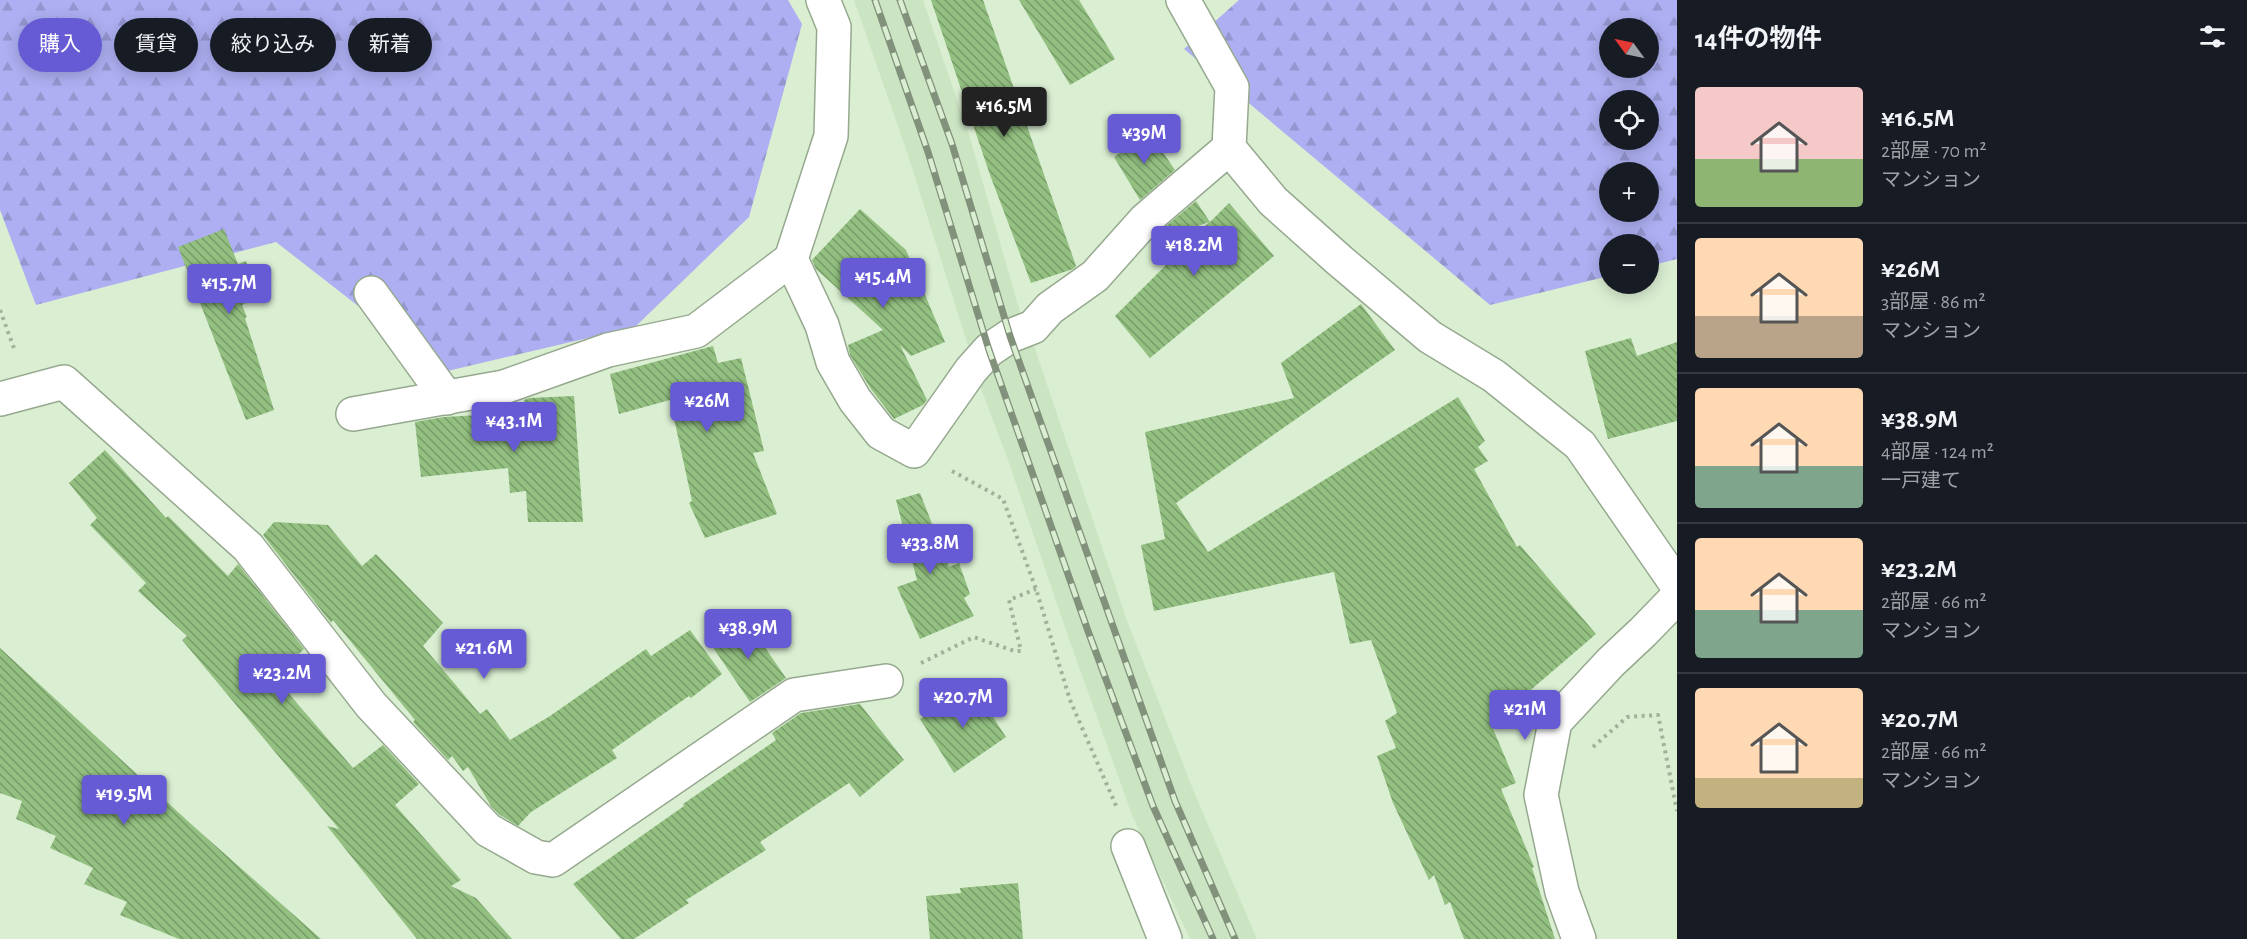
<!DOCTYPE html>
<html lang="ja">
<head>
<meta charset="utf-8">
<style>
  body { margin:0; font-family:"Alegreya Sans","Noto Sans JP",sans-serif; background:#242831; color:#f1f3f6; height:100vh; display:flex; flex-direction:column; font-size:22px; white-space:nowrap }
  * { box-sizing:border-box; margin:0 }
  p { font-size:20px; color:#9ea1a6 }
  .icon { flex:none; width:33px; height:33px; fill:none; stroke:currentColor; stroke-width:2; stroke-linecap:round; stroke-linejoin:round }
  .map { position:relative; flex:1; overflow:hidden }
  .panel { display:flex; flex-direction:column; background:#171b24; width:570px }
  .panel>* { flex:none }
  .hud { position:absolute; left:18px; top:18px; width:570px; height:54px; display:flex; gap:12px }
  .needle { width:39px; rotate:303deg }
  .controls { position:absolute; left:1599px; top:18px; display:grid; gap:12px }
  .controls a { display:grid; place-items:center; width:60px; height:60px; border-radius:50%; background:#171b24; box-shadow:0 3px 15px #0003; font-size:30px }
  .price { position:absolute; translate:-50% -51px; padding:0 14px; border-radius:6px; background:#665bd4; color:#fff; font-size:20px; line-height:39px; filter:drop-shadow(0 2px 3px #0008) }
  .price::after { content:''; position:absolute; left:50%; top:36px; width:18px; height:14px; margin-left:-9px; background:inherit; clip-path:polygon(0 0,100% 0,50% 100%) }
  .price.on { background:#222; color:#fff }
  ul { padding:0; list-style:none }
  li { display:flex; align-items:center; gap:18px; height:150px; padding:0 18px }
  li+li { border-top:2px solid #363941 }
  li span { display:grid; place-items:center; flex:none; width:168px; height:120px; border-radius:6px; color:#555 }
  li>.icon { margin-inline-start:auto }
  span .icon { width:72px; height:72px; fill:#fffc; stroke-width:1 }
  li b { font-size:26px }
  h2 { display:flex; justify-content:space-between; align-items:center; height:72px; padding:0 18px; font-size:26px }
  .tag { padding:0 21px; border-radius:27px; background:#171b24; box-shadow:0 3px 15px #0003; font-size:21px; line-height:54px }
  .tag.on { background:#665bd4; color:#fff }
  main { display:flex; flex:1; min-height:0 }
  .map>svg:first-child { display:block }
  .built { fill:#cbe4c2 }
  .forest { fill:url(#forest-firs); fill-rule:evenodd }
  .building { fill:url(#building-back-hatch) }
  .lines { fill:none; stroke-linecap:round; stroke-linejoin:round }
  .minor-casing { stroke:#96a98f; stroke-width:36 }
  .path { stroke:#a1b29a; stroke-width:4; stroke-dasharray:3 4.5; stroke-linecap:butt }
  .minor { stroke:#fff; stroke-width:33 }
  .rail-casing { stroke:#82917c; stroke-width:7 }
  .rail { stroke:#daefd2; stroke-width:4.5; stroke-dasharray:14; stroke-linecap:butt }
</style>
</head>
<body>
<main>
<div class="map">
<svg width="1677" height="939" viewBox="0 0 1677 939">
  <defs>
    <pattern id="forest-firs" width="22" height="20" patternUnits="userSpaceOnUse" patternTransform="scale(1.5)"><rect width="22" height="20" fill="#adaff2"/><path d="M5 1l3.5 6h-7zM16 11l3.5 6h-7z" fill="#9496cf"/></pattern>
    <pattern id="building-back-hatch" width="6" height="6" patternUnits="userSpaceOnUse" patternTransform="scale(1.5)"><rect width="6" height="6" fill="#93c081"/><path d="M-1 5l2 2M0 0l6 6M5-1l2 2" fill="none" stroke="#779c69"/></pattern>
  </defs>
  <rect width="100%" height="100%" fill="#daefd2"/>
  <g class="built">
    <polygon points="854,0 923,0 970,138 1020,312 1007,327 970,352 908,155"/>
    <polygon points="1032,340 1126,618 1194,792 1257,939 1190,939 1132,815 1069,639 1008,460 978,381 994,364"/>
  </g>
  <g class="forest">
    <polygon points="0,0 788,0 802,24 749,217 635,327 443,372 276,242 36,305 0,210"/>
    <path d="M1239 0H1677V259L1649 266 1648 244H1610L1609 276 1490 305 1184 49ZM1610 28H1648V68H1610ZM1610 100H1648V140H1610ZM1610 172H1648V212H1610Z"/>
  </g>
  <g class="building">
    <polygon points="931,0 983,0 1076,266 1073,269 1031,283 990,175"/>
    <polygon points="1019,0 1079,0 1115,59 1070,85"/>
    <polygon points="1149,132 1175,170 1140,200 1114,157"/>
    <polygon points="1196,201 1210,222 1229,203 1274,256 1150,358 1115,316 1209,222 1163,238 1159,232"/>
    <polygon points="860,209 906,250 945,342 911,356 900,345 927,400 923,405 894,419 871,389 850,355 848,345 883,330 816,269 812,260"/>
    <polygon points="224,229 238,264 246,261 260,297 242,305 247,317 245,318 274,410 246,420 178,247"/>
    <polygon points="1361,304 1395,350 1176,503 1208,552 1458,397 1485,441 1478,447 1488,461 1474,469 1517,547 1520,545 1596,634 1491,724 1516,783 1501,789 1534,867 1532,868 1555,939 1464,939 1450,902 1445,905 1434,875 1429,880 1393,803 1377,756 1396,748 1385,721 1397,713 1371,640 1350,644 1334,572 1154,611 1141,545 1165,539 1145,432 1294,398 1281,363"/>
    <polygon points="1631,338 1637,356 1677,342 1677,421 1608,439 1585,351"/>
    <polygon points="713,346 718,363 741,358 764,451 753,453 777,514 705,538 689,503 692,501 670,400 619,414 610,374"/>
    <polygon points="574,396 583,522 528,522 526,491 510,493 508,468 421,477 415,422 444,417 498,414 498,410 524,408 524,400 529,398"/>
    <polygon points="105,450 166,518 168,516 228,576 238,564 304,649 278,674 286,685 283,687 353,768 383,745 419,784 395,805 461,880 451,886 476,898 512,939 417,939 327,826 339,829 182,640 187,636 138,591 146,583 90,525 97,518 69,483"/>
    <polygon points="920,493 949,567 959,563 970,594 964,598 974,616 920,639 897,587 917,580 896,500"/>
    <polygon points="274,522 328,525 362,566 376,554 443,623 423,646 480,714 487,709 510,740 550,716 646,649 651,656 690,630 722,674 691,698 689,696 612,750 617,758 531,812 518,826 500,815 491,806 468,767 463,771 452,756 448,760 413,722 415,720 333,620 331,623 263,535"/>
    <polygon points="744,617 786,678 750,702 710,643"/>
    <polygon points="0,648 191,824 321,939 179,939 120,915 127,902 84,884 93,868 50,848 56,836 16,819 22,801 0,793"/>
    <polygon points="972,685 1006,737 954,773 920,719"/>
    <polygon points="860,704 904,760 860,797 849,783 760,842 766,850 686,900 689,903 634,939 621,939 573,884 684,806 683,804 776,740 772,733 801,713"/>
    <polygon points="1018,883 1023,939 930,939 926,896 961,893 960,888"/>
  </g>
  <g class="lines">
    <defs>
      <g id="minor">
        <polyline points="823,0 834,27 831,136 791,259 822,325 833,362 855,400 881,433 914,451 971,370 989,350 1010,336 1033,327 1050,308 1095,276 1145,220 1229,148"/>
        <polyline points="1183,0 1232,87 1229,148 1273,201 1339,260 1430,337 1494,376 1580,445 1677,585"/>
        <polyline points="371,293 447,398"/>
        <polyline points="0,399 64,382 248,547 371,705 488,830 536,857 553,860 794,695 886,681"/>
        <polyline points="353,414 504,387 608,350 696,331 791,259"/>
        <polyline points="1128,846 1165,939"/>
        <polyline points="1579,939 1562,892 1541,795 1555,722 1611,662 1643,632 1677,597"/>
      </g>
    </defs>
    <use href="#minor" class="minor-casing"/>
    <g class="path">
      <polyline points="0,310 15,351"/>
      <polyline points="952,471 1003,499 1036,589 1070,700 1117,808"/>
      <polyline points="921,663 974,637 1014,651 1021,651 1009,600 1036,589"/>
      <polyline points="1593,747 1627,717 1658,715 1677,811"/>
    </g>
    <use href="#minor" class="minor"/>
    <defs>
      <g id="rail">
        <polyline points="875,0 928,152 989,350 1088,631 1153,806 1213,939"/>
        <polyline points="900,0 952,144 1010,336 1175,801 1235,939"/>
      </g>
    </defs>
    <use href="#rail" class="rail-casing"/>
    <use href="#rail" class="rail"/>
  </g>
</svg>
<div class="controls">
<a><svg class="needle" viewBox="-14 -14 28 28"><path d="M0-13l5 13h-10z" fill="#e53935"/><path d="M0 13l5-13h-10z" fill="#9ea1a6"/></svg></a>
<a><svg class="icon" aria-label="locate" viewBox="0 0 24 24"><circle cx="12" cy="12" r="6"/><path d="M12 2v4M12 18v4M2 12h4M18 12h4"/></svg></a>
<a>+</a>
<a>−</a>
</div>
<b class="price on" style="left:1004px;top:138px">¥16.5M</b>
<b class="price" style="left:1144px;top:165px">¥39M</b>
<b class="price" style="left:1194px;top:277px">¥18.2M</b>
<b class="price" style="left:883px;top:309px">¥15.4M</b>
<b class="price" style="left:229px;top:315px">¥15.7M</b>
<b class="price" style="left:707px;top:433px">¥26M</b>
<b class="price" style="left:514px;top:453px">¥43.1M</b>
<b class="price" style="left:930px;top:575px">¥33.8M</b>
<b class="price" style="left:748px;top:660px">¥38.9M</b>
<b class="price" style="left:484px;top:680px">¥21.6M</b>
<b class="price" style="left:282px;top:705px">¥23.2M</b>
<b class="price" style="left:963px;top:729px">¥20.7M</b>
<b class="price" style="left:1525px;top:741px">¥21M</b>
<b class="price" style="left:124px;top:826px">¥19.5M</b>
<div class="hud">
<a class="tag on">購入</a>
<a class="tag">賃貸</a>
<a class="tag">絞り込み</a>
<a class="tag">新着</a>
</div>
</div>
<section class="panel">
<h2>14件の物件<svg class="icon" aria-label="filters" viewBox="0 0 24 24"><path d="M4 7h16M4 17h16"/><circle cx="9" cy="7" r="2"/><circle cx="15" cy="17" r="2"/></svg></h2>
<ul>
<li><span style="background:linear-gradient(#f6c9c9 60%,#8fb573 0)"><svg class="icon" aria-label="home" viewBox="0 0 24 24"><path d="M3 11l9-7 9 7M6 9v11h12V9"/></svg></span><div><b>¥16.5M</b><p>2部屋 · 70 m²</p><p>マンション</p></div></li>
<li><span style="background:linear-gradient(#ffd9b3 65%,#b9a48a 0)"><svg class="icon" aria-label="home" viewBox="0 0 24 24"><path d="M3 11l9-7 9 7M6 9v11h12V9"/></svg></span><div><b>¥26M</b><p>3部屋 · 86 m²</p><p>マンション</p></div></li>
<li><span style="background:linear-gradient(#ffd9b3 65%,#7fa58c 0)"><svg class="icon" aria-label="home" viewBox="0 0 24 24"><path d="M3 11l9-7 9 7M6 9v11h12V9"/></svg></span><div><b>¥38.9M</b><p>4部屋 · 124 m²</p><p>一戸建て</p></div></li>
<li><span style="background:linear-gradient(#ffd9b3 60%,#7fa58c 0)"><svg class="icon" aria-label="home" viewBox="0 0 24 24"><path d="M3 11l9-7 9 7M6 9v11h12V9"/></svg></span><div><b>¥23.2M</b><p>2部屋 · 66 m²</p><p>マンション</p></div></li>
<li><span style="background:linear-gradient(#ffd9b3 75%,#c2b280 0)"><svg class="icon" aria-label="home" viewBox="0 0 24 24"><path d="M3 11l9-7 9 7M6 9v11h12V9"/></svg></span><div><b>¥20.7M</b><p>2部屋 · 66 m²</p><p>マンション</p></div></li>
</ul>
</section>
</main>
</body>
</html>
